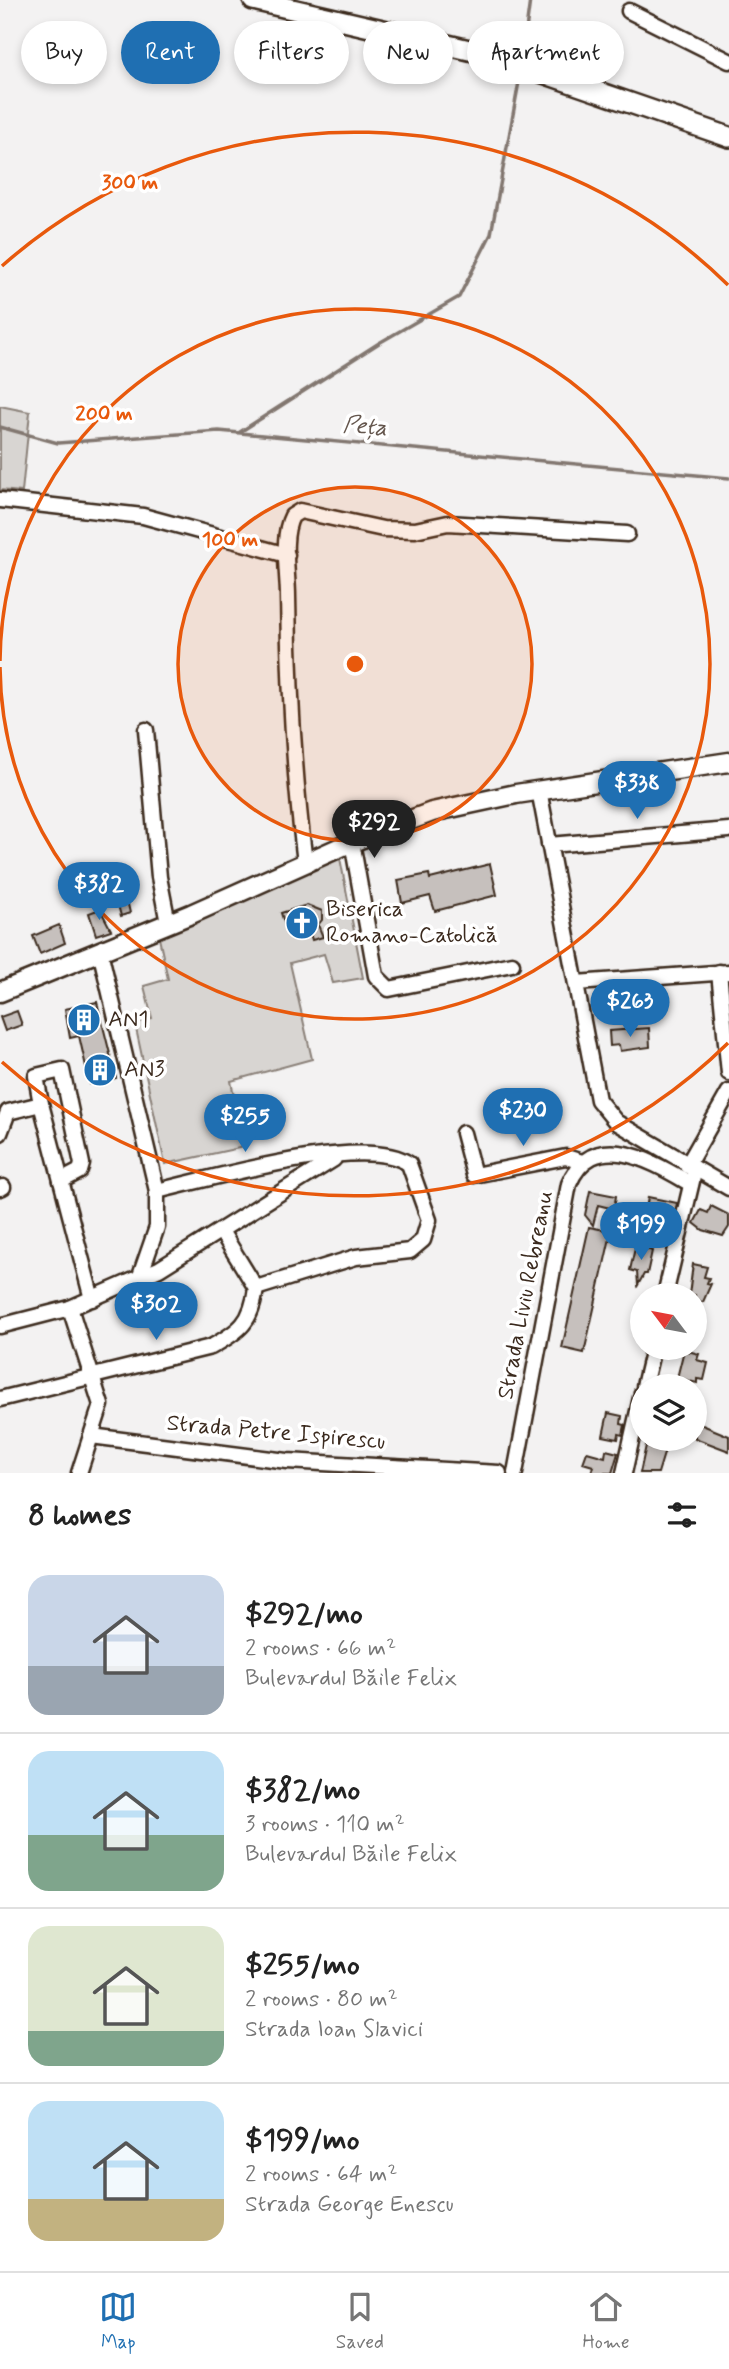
<!DOCTYPE html>
<html lang="en">
<head>
<meta charset="utf-8">
<style>
  body { margin:0; font-family:Mynerve,sans-serif; background:#f6f6f6; color:#222; height:100vh; display:flex; flex-direction:column; font-size:26px; white-space:nowrap }
  * { box-sizing:border-box; margin:0 }
  p { font-size:23px; color:#767676 }
  .icon { flex:none; width:38px; height:38px; fill:none; stroke:currentColor; stroke-width:2; stroke-linecap:round; stroke-linejoin:round }
  .map { position:relative; height:1473px; overflow:hidden }
  .details { display:flex; flex-direction:column; background:#fff; flex:1 }
  .details>* { flex:none }
  .hud { position:absolute; left:21px; top:21px; width:688px; height:63px; display:flex; gap:14px }
  .needle { width:46px; rotate:302deg }
  .controls { position:absolute; left:630px; top:1283px; display:grid; gap:14px }
  .controls a { display:grid; place-items:center; width:77px; height:77px; border-radius:50%; background:#fff; box-shadow:0 4px 10px #0003; font-size:35px }
  .price { position:absolute; translate:-50% -60px; padding:0 16px; border-radius:24px; background:#1f6fb2; color:#fff; font-size:23px; line-height:46px; filter:drop-shadow(0 2px 4px #0008) }
  .price::after { content:''; position:absolute; left:50%; top:42px; width:21px; height:16px; margin-left:-10px; background:inherit; clip-path:polygon(0 0,100% 0,50% 100%) }
  .price.on { background:#222; color:#fff }
  ul { padding:0; list-style:none }
  li { display:flex; align-items:center; gap:21px; height:175px; padding:0 28px }
  li+li { border-top:2px solid #e0e0e0 }
  li span { display:grid; place-items:center; flex:none; width:196px; height:140px; border-radius:21px; color:#555 }
  li>.icon { margin-inline-start:auto }
  span .icon { width:84px; height:84px; fill:#fffc; stroke-width:1 }
  li b { font-size:30px }
  h2 { display:flex; justify-content:space-between; align-items:center; height:84px; padding:0 28px; font-size:30px }
  .chip { padding:0 24px; border-radius:32px; background:#fff; box-shadow:0 4px 10px #0003; font-size:24px; line-height:63px }
  .chip.on { background:#1f6fb2; color:#fff }
  .dock { display:flex; justify-content:space-around; align-items:center; height:98px; border-top:2px solid #e0e0e0; background:#fff; font-size:19px; color:#767676 }
  .dock a { display:grid; justify-items:center; gap:4px }
  .dock .on { color:#1f6fb2 }
  .map>svg:first-child { display:block }
  .green { fill:#d8d5d2; stroke:#8a8078; stroke-width:2 }
  .lines { fill:none; stroke-linecap:round; stroke-linejoin:round }
  .stream { stroke:#827770; stroke-width:3.5 }
  .building { fill:#c6c0bd; stroke:#3b2a1e; stroke-width:2 }
  .minor-casing { stroke:#3b2a1e; stroke-width:19 }
  .major-casing { stroke:#3b2a1e; stroke-width:23 }
  .highway-casing { stroke:#3b2a1e; stroke-width:24 }
  .minor { stroke:#fff; stroke-width:14 }
  .major { stroke:#fff; stroke-width:18 }
  .highway { stroke:#fff; stroke-width:19 }
  .ring { fill:none; stroke:#e8590c; stroke-width:3.5 }
  .labels { text-anchor:middle; dominant-baseline:central; stroke-width:7; stroke-linejoin:round; paint-order:stroke }
  .poi-label { font-size:23px; fill:#3b2a1e; stroke:#fff; text-anchor:start }
  .street-label { font-size:23px; fill:#3b2a1e; stroke:#fff }
  .water-label { font-size:24px; font-style:italic; fill:#65574e; stroke:#fff }
  .centre { fill:#e8590c; stroke:#fff; stroke-width:3.5 }
  .ring-label { font-size:21px; text-anchor:middle; font-weight:bold; fill:#e8590c; stroke:#fff; stroke-width:7; stroke-linejoin:round; paint-order:stroke }
</style>
</head>
<body>
<div class="map">
<svg width="729" height="1473" viewBox="0 0 729 1473">
  <rect width="100%" height="100%" fill="#f3f2f2"/>
  <filter id="ink" filterUnits="userSpaceOnUse"><feTurbulence type="fractalNoise" baseFrequency=".0143" numOctaves="2"/><feDisplacementMap in="SourceGraphic" scale="14" xChannelSelector="R" yChannelSelector="G"/><feConvolveMatrix kernelMatrix="1 2 1 2 8 2 1 2 1" color-interpolation-filters="sRGB"/></filter>
  <g filter="url(#ink)">
    <g class="green">
      <polygon points="0,406 30,412 22,492 0,490"/>
      <polygon points="340,858 363,978 333,983 324,954 290,963 312,1059 231,1081 244,1147 165,1164 135,1024 152,1018 144,986 168,979 159,938"/>
    </g>
    <g class="lines">
      <g class="stream">
        <polyline points="522,60 530,0"/>
        <polyline points="0,427 58,443 219,431 729,478"/>
        <polyline points="240,432 379,343 459,297 491,234 521,71"/>
      </g>
    </g>
    <g class="building">
      <polygon points="490,864 497,895 435,911 430,896 402,903 398,880 429,874 430,879"/>
      <polygon points="120,870 130,913 121,916 109,873"/>
      <polygon points="307,905 322,911 322,920 318,925 323,937 312,940 309,930 288,935 281,913"/>
      <polygon points="100,909 111,930 96,935 89,913"/>
      <polygon points="59,925 65,943 40,954 33,936"/>
      <polygon points="97,1002 116,1078 90,1084 79,1036 70,1038 65,1009"/>
      <polygon points="17,1011 22,1025 5,1031 0,1017"/>
      <polygon points="649,1028 650,1047 620,1051 619,1045 610,1046 609,1031"/>
      <polygon points="590,1191 616,1196 614,1209 598,1205 593,1225 585,1215"/>
      <polygon points="648,1197 677,1203 673,1221 645,1215"/>
      <polygon points="711,1206 729,1215 729,1227 723,1236 703,1230 694,1223 701,1210 708,1213"/>
      <polygon points="589,1227 610,1231 610,1238 584,1353 562,1348"/>
      <polygon points="639,1246 652,1251 647,1274 644,1274 638,1285 637,1272 630,1270 635,1248"/>
      <polygon points="693,1264 707,1267 704,1277 709,1278 707,1283 711,1284 703,1302 695,1301 695,1295 689,1295"/>
      <polygon points="684,1350 699,1354 697,1360 708,1363 704,1380 697,1379 697,1383 677,1378"/>
      <polygon points="608,1413 622,1416 621,1424 625,1425 623,1435 619,1434 618,1439 603,1436"/>
      <polygon points="695,1422 729,1436 729,1451 695,1438"/>
      <polygon points="647,1441 666,1447 658,1473 640,1473"/>
      <polygon points="606,1450 618,1453 612,1473 591,1473 593,1466 583,1463 587,1452 605,1457"/>
    </g>
    <g class="lines">
      <defs>
        <g id="minor">
          <polyline points="629,11 729,61"/>
          <polyline points="0,500 143,516 287,555"/>
          <polyline points="146,730 159,877 168,923"/>
          <polyline points="539,790 598,1100 616,1122 729,1188"/>
          <polyline points="352,842 376,976 389,989 512,964"/>
          <polyline points="549,845 729,830"/>
          <path d="M305 863C294 774 289 686 288 596 288 573 281 537 292 516L300 511 383 529 415 530 448 523 627 534"/>
          <polyline points="100,951 157,1191 157,1227 139,1279"/>
          <polyline points="719,972 729,1073"/>
          <polyline points="576,983 729,972"/>
          <polyline points="41,1104 92,1299"/>
          <polyline points="0,1133 8,1112 41,1104 36,1076 62,1070 82,1164 80,1171 61,1181"/>
          <polyline points="463,1133 474,1175 566,1157 582,1162"/>
          <polyline points="687,1166 729,1092"/>
          <polyline points="0,1188 3,1187"/>
          <path d="M157 1191C209 1179 367 1133 409 1164L429 1220 423 1240 410 1251 356 1257 256 1288"/>
          <polyline points="665,1295 693,1177"/>
          <polyline points="70,1308 101,1405 79,1473"/>
          <polyline points="0,1326 70,1308 159,1269 334,1159"/>
          <polyline points="644,1386 653,1348"/>
          <path d="M0 1399 211 1347C240 1331 252 1322 256 1288L221 1231"/>
          <polyline points="91,1436 287,1461 499,1473"/>
          <path d="M515 1473 569 1184C594 1125 654 1163 691 1184"/>
          <polyline points="624,1473 642,1393"/>
        </g>
        <polyline id="major" points="0,992 191,914 352,842 432,812 516,794 729,762"/>
        <polyline id="highway" points="253,0 491,55 729,137"/>
      </defs>
      <use href="#minor" class="minor-casing"/>
      <use href="#major" class="major-casing"/>
      <use href="#highway" class="highway-casing"/>
      <use href="#minor" class="minor"/>
      <use href="#major" class="major"/>
      <use href="#highway" class="highway"/>
    </g>
  </g>
  <circle cx="355" cy="664" r="177" fill="#e8590c" fill-opacity=".12"/>
  <g class="ring">
    <circle cx="355" cy="664" r="177"/>
    <path d="M0 661A355 355 0 1 1 0 667"/>
    <path d="M728 1043A532 532 0 0 1 2 1062M2 266A532 532 0 0 1 728 285"/>
  </g>
  <defs>
    <symbol id="church-disc" viewBox="-11 -11 22 22"><circle r="9.5" fill="#1f6fb2" stroke="#fff"/><path d="M-1.2-6h2.4v3.5h3.3v2.4h-3.3V6h-2.4V-.1h-3.3v-2.4h3.3Z" fill="#fff"/></symbol>
    <symbol id="building-disc" viewBox="-11 -11 22 22"><circle r="9.5" fill="#1f6fb2" stroke="#fff"/><path d="M-4-6H4V6H1V3H-1V6H-4ZM-2.5-4.3h1.7v1.8h-1.7ZM.8-4.3h1.7v1.8H.8ZM-2.5-1h1.7V.8h-1.7ZM.8-1h1.7V.8H.8Z" fill="#fff"/></symbol>
  </defs>
  <g fill-rule="evenodd">
    <use href="#church-disc" x="283" y="904" width="38" height="38"/>
    <use href="#building-disc" x="65" y="1001" width="38" height="38"/>
    <use href="#building-disc" x="81" y="1051" width="38" height="38"/>
  </g>
  <g class="labels">
    <g class="poi-label">
      <text x="326" y="910">Biserica<tspan x="326" dy="26">Romano-Catolică</tspan></text>
      <text x="108" y="1020">AN1</text>
      <text x="124" y="1070">AN3</text>
    </g>
    <g class="street-label">
      <text transform="translate(526 1295) rotate(-79)">Strada Liviu Rebreanu</text>
      <text transform="translate(276 1433) rotate(5)">Strada Petre Ispirescu</text>
    </g>
    <g class="water-label">
      <text transform="translate(365 427) rotate(5)">Peța</text>
    </g>
  </g>
  <circle cx="355" cy="664" r="10" class="centre"/>
  <g class="ring-label">
    <text x="130" y="189">300 m</text>
    <text x="104" y="420">200 m</text>
    <text x="230" y="546">100 m</text>
  </g>
</svg>
<div class="controls">
<a><svg class="needle" viewBox="-14 -14 28 28"><path d="M0-13l5 13h-10z" fill="#e53935"/><path d="M0 13l5-13h-10z" fill="#767676"/></svg></a>
<a><svg class="icon" aria-label="layers" viewBox="0 0 24 24"><path d="M12 4l9 5-9 5-9-5zM3 14l9 5 9-5"/></svg></a>
</div>
<b class="price" style="left:637px;top:821px">$338</b>
<b class="price on" style="left:374px;top:860px">$292</b>
<b class="price" style="left:99px;top:922px">$382</b>
<b class="price" style="left:630px;top:1039px">$263</b>
<b class="price" style="left:523px;top:1148px">$230</b>
<b class="price" style="left:245px;top:1154px">$255</b>
<b class="price" style="left:641px;top:1262px">$199</b>
<b class="price" style="left:156px;top:1342px">$302</b>
<div class="hud">
<a class="chip">Buy</a>
<a class="chip on">Rent</a>
<a class="chip">Filters</a>
<a class="chip">New</a>
<a class="chip">Apartment</a>
</div>
</div>
<section class="details">
<h2>8 homes<svg class="icon" aria-label="filters" viewBox="0 0 24 24"><path d="M4 7h16M4 17h16"/><circle cx="9" cy="7" r="2"/><circle cx="15" cy="17" r="2"/></svg></h2>
<ul>
<li><span style="background:linear-gradient(#c9d6e8 65%,#9aa5b1 0)"><svg class="icon" aria-label="home" viewBox="0 0 24 24"><path d="M3 11l9-7 9 7M6 9v11h12V9"/></svg></span><div><b>$292/mo</b><p>2 rooms · 66 m²</p><p>Bulevardul Băile Felix</p></div></li>
<li><span style="background:linear-gradient(#bfe0f5 60%,#7fa58c 0)"><svg class="icon" aria-label="home" viewBox="0 0 24 24"><path d="M3 11l9-7 9 7M6 9v11h12V9"/></svg></span><div><b>$382/mo</b><p>3 rooms · 110 m²</p><p>Bulevardul Băile Felix</p></div></li>
<li><span style="background:linear-gradient(#dfe7d0 75%,#7fa58c 0)"><svg class="icon" aria-label="home" viewBox="0 0 24 24"><path d="M3 11l9-7 9 7M6 9v11h12V9"/></svg></span><div><b>$255/mo</b><p>2 rooms · 80 m²</p><p>Strada Ioan Slavici</p></div></li>
<li><span style="background:linear-gradient(#bfe0f5 70%,#c2b280 0)"><svg class="icon" aria-label="home" viewBox="0 0 24 24"><path d="M3 11l9-7 9 7M6 9v11h12V9"/></svg></span><div><b>$199/mo</b><p>2 rooms · 64 m²</p><p>Strada George Enescu</p></div></li>
</ul>
</section>
<nav class="dock">
<a class="on"><svg class="icon" aria-label="map" viewBox="0 0 24 24"><path d="M3 6l6-2 6 2 6-2v14l-6 2-6-2-6 2zM9 4v14M15 6v14"/></svg>Map</a>
<a><svg class="icon" aria-label="saved" viewBox="0 0 24 24"><path d="M7 4h10v16l-5-4-5 4z"/></svg>Saved</a>
<a><svg class="icon" aria-label="home" viewBox="0 0 24 24"><path d="M3 11l9-7 9 7M6 9v11h12V9"/></svg>Home</a>
</nav>
</body>
</html>
